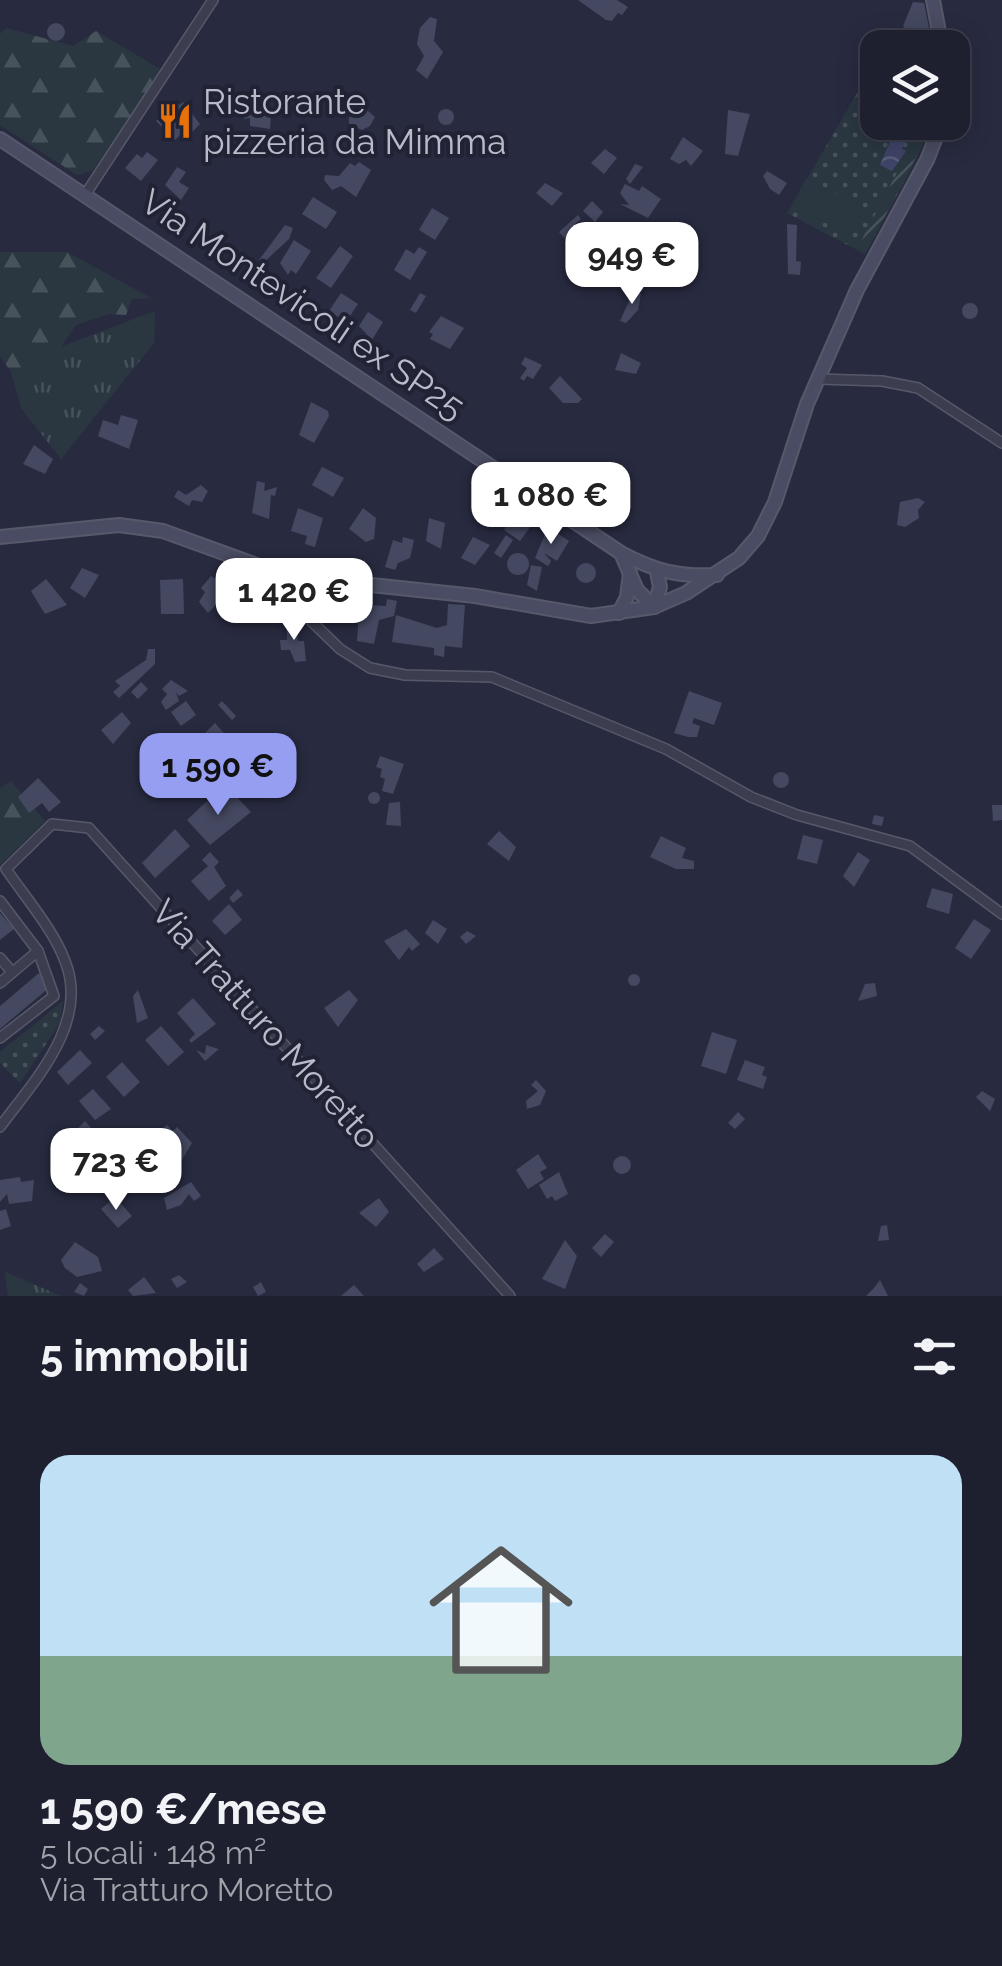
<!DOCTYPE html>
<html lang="it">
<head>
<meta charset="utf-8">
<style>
  body { margin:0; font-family:Raleway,sans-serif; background:#2b2d3c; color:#f1f3f6; height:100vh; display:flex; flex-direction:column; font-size:38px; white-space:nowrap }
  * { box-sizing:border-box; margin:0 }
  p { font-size:32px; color:#a1a3ab }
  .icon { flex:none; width:55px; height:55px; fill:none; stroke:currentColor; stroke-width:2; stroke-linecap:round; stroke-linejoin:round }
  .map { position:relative; height:1296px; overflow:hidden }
  .drawer { display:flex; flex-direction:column; background:#1e2030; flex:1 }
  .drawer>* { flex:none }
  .fabs { position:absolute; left:860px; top:30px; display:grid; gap:20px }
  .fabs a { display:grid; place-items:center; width:110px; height:110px; border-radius:20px; background:#1e2030; box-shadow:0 5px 25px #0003,0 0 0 2px #3c3e4c; font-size:50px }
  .price { position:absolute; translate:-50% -85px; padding:0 22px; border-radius:20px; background:#fff; color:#222; font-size:32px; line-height:65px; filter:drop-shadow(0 2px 5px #0008) }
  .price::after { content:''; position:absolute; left:50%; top:60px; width:30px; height:22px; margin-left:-15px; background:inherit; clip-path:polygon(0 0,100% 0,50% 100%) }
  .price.selected { background:#969ef2; color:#111 }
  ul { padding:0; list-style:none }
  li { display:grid; align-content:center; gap:20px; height:530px; padding:0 40px }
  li+li { border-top:2px solid #3c3e4c }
  li span { display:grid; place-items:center; height:310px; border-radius:30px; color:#555 }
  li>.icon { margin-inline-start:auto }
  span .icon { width:180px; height:180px; fill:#fffc; stroke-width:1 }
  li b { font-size:42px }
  h2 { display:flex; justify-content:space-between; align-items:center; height:120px; padding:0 40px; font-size:42px }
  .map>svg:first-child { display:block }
  .grass { fill:url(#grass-tufts) }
  .forest { fill:url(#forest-firs) }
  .park { fill:url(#park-dots) }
  .garden { fill:url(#garden-furrows) }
  .pitch { fill:#2a3741 }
  .water { fill:url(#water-waves) }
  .building { fill:#444860 }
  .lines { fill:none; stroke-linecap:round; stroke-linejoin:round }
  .street-casing { stroke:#57596a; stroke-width:12 }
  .secondary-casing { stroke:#57596a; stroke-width:16 }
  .street { stroke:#3c3e50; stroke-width:9 }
  .secondary { stroke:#4a4c63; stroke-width:12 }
  .labels { text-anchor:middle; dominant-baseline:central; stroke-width:8; stroke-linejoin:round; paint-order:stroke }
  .poi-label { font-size:35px; fill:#b9baca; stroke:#212335; text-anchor:start }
  .street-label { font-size:35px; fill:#b9baca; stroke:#212335 }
</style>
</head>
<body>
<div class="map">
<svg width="1002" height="1296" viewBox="0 0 1002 1296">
  <defs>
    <pattern id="grass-tufts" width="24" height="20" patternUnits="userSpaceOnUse" patternTransform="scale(2.5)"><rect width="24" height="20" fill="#2a3741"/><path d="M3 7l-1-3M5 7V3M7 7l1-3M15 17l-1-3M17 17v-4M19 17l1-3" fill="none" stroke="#47525b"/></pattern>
    <pattern id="forest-firs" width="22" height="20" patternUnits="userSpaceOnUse" patternTransform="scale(2.5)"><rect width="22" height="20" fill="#2a3741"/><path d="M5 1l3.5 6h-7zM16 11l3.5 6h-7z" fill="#47525b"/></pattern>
    <pattern id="park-dots" width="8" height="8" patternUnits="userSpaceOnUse" patternTransform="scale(2.5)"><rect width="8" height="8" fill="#2a3741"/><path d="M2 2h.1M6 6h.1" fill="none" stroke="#47525b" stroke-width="1.8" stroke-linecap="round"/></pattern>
    <pattern id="garden-furrows" width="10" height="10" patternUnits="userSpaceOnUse" patternTransform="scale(2.5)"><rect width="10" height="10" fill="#2a3741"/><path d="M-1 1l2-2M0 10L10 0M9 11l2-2" fill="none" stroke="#47525b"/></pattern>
    <pattern id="water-waves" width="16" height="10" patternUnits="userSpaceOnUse" patternTransform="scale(2.5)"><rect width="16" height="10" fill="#3f4468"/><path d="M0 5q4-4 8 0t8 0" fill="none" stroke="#595d7c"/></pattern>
  </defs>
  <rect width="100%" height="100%" fill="#282b40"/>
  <g class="grass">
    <polygon points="155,311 154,343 61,459 21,408 11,372 42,354"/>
    <polygon points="5,1272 61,1296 8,1296"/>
  </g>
  <g class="forest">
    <polygon points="6,28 73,46 96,31 160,69 156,86 92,171 77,175 0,125 0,34"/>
    <polygon points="0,252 67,252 151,298 132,299 126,315 109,314 76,325 61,347 11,372 0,356"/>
    <polygon points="11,781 45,821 0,865 0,788"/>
  </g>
  <g class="park">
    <polygon points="877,59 878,122 930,123 915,162 865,254 787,213"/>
    <polygon points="63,1001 60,1023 20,1083 0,1063 0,1052"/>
  </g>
  <polygon class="garden" points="923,123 930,123 927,136 865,254 857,249"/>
  <polygon class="pitch" points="806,178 864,208 850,236 792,205"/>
  <polygon class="water" points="893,135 907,136 902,149 906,151 892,171 880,165"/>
  <g class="building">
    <polygon points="578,0 617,0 628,7 622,15 618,13 612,21 606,20"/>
    <polygon points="913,2 924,3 933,48 923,48 903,26"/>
    <polygon points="430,17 437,19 434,41 443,52 427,79 416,70 424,56 417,44 420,28"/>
    <circle cx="56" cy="32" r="9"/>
    <polygon points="176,101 180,105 183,102 200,124 185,139 180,135 175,140 156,121"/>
    <polygon points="264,108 264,113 271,113 270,129 250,126 250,118 244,119 243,110"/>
    <circle cx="446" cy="117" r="8"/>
    <polygon points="367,110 375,117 370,126 362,130 349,124 349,117"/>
    <polygon points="728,110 750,114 738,156 725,154"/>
    <polygon points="683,137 703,151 691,166 686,160 679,164 670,159"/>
    <polygon points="605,149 617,158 604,174 591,163"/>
    <polygon points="147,152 158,160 141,181 125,168 137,154 142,158"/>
    <polygon points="359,162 371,170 356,197 341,186 332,190 324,180 325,175 339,176 350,163 355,166"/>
    <polygon points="635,164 643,167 630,184 626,179"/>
    <polygon points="177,167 186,172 179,182 189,188 181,200 165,185"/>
    <polygon points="767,171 787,183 779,195 770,189 763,176"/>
    <polygon points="545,183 563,193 552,206 536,193"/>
    <polygon points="625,184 639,191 642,186 661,199 648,218 620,204 629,205 620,193"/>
    <polygon points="313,197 337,212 326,229 302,214"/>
    <polygon points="592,201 603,212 595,222 583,211"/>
    <polygon points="432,208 449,218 435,240 419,230"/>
    <polygon points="578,215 581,219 575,224 580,229 566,240 559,232"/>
    <polygon points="787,224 797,225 796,261 801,262 800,275 788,274"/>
    <polygon points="285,225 293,228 289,239 262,264 259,260"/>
    <polygon points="294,240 311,251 296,274 291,270 288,275 280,263"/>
    <polygon points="587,240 591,251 577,263 566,248 580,247"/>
    <polygon points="340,246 353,256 331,288 316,278"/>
    <polygon points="419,247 427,252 410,280 394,270 406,249 414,254"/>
    <polygon points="669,254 676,265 668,280 660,281 660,265"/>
    <polygon points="634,290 641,294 638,310 626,323 620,321"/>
    <polygon points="341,293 358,304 346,322 329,311"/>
    <polygon points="420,293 426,296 416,313 410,310"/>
    <circle cx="970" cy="311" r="8"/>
    <polygon points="368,312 383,322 372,340 359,326"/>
    <polygon points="441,316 464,328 450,349 430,339 433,334 429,332"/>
    <polygon points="621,353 641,363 636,374 615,370"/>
    <polygon points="525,357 542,365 533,379 527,376 524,381 520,378 527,368 521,364"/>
    <polygon points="560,376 582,399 578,403 563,403 549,388"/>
    <polygon points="311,402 328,411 329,416 314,443 299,435"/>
    <polygon points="121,415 138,420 129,449 98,436 103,420 118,425"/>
    <polygon points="34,445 53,459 45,474 23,464"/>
    <polygon points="322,467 344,478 333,497 312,485"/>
    <polygon points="257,481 265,483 264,491 277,487 275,496 271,495 269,519 252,513"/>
    <polygon points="201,485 208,491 202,502 192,500 189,506 174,497 178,490 186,495"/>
    <polygon points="918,498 925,502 918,510 919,518 905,527 897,525 900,502"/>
    <polygon points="517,507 536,519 520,541 504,530"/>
    <polygon points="298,508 323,518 315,547 305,544 307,536 291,531"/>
    <polygon points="363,508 376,518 374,539 366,542 349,529"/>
    <polygon points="429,518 445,523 441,549 426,541"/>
    <polygon points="548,527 569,541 557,561 544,553 551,561 548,566 535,558"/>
    <polygon points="506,535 513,540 501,558 494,553"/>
    <polygon points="403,537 414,540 410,558 398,563 395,570 385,567 393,540 402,543"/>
    <polygon points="473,537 490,545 475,565 461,558"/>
    <circle cx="518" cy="564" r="11"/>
    <circle cx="586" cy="573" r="10"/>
    <polygon points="531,565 542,567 537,591 527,585"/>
    <polygon points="82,568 99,575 85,598 70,588"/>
    <polygon points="211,576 231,589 208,613 199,602 205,592 201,588"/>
    <polygon points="46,579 67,605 45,614 31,591"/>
    <polygon points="183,579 184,614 161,614 160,580"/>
    <polygon points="387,599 397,601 394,616 379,620 374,644 357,641 359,612 364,613 365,605 386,606"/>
    <polygon points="448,604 465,605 462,648 445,646 444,657 434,655 434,648 392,642 396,615 437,628 447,625"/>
    <polygon points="286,622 295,622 298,641 304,641 306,661 295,662 290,650 281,650 280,640 287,640"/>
    <polygon points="148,649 155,649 155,664 119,698 113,692 120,686 115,681 146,660"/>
    <polygon points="171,680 188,691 179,696 176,692 179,701 166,710 161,702 167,694 162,689"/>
    <polygon points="141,682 148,689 138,699 131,692"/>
    <polygon points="689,691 722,703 714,725 694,718 692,723 700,726 697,737 688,737 674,733"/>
    <polygon points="186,701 196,715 181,726 171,712"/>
    <polygon points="222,701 236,716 232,720 218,705"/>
    <polygon points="122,712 131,723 113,744 101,730"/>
    <polygon points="215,723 230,740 219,751 204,734"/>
    <polygon points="258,756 274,774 260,786 244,769"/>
    <polygon points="380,756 404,764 393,794 382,791 385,779 380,777 382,769 376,767"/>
    <polygon points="182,764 184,773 176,776 182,783 166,798 149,779 167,766"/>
    <polygon points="290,768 295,774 266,799 263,795"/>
    <circle cx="781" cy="780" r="8"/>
    <polygon points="38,778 61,802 49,812 42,803 29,813 18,797"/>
    <circle cx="374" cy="798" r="6"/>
    <polygon points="233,793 251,812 210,845 187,820 207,801 215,810"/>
    <polygon points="400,802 401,826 386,825 389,803"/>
    <polygon points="992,805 1002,805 1002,820 993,821"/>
    <polygon points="874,815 884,817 882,826 872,824"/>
    <polygon points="175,829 190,846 155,878 142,863"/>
    <polygon points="499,831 516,847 509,861 487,844"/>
    <polygon points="803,835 823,840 817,864 797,859"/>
    <polygon points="661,836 686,848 682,858 694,861 694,869 676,869 650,857"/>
    <polygon points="210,852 219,862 214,867 226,886 209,901 191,881 208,866 202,860"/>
    <polygon points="858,852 870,860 854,887 843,876"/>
    <polygon points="932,888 953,894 949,914 926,907"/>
    <polygon points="238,889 243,895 233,903 229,898"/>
    <polygon points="229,904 242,920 225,935 212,921"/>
    <polygon points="0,913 14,929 0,940"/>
    <polygon points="974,919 991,930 971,959 955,948"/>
    <polygon points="433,920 447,929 438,944 425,933"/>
    <polygon points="406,929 420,944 412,951 409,947 399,960 384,941"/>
    <polygon points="467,931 476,936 466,944 460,937"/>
    <polygon points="39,973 50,987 0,1029 0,1006"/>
    <circle cx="634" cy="980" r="6"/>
    <polygon points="875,983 877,996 858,1001 865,984"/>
    <polygon points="138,990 148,1018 137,1023 133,996"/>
    <polygon points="349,990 358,1000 338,1027 324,1008"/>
    <polygon points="193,998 216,1024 191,1043 189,1040 195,1034 177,1013"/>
    <polygon points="99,1026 105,1031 95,1040 90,1034"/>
    <polygon points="161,1026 184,1052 168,1066 145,1040"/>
    <polygon points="712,1032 737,1040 726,1074 701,1066"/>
    <polygon points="206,1045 219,1049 205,1061 196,1050 205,1054"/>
    <polygon points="80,1050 92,1063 68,1085 57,1072"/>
    <polygon points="745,1060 765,1067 762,1075 767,1077 763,1089 737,1080"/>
    <polygon points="122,1062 140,1082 124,1097 106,1077"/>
    <polygon points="536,1080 546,1091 540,1105 527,1109 526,1101 538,1091 531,1085"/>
    <polygon points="93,1089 111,1109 95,1120 79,1101"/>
    <polygon points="982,1091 995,1099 990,1111 976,1097"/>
    <polygon points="738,1112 745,1119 735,1129 728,1123"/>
    <polygon points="85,1121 101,1139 94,1145 78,1128"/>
    <polygon points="167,1125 173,1131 177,1127 192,1143 179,1165 157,1141 161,1137 158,1133"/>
    <polygon points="538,1154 547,1168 540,1172 544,1179 528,1189 516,1170"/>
    <circle cx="622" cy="1165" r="9"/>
    <polygon points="559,1172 568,1194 555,1201 552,1196 547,1199 539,1185"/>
    <polygon points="20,1177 21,1182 34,1180 32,1201 9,1204 7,1194 0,1202 0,1180"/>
    <polygon points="191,1182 201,1196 194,1201 189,1194 181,1205 167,1210 164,1198"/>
    <polygon points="115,1197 132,1216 118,1228 101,1209"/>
    <polygon points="379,1198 389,1212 376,1227 359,1213"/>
    <polygon points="6,1209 11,1226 0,1230 0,1211"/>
    <polygon points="887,1225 889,1240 878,1241 881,1226"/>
    <polygon points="605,1234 614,1242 601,1257 592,1248"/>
    <polygon points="565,1240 577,1256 565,1289 542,1279"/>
    <polygon points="75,1242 98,1257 102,1271 77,1277 65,1268 61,1260"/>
    <polygon points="434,1248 444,1259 424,1272 417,1264"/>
    <polygon points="179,1275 187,1282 177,1288 171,1279"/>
    <polygon points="144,1277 156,1293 133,1296 128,1290"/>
    <polygon points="880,1280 888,1296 866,1296 874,1288"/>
    <polygon points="261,1282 266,1292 258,1296 253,1287"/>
    <polygon points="80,1283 88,1289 84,1296 74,1292"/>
    <polygon points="354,1285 364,1296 341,1296"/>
  </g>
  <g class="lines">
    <defs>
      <g id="street">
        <polyline points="85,195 213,0"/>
        <polyline points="819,379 882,381 918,388 1002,443"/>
        <polyline points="274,572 306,616 340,649 370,668 405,675 492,677 666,749 751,797 797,815 910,846 1002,914"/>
        <polyline points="0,901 38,951 54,996 0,1038"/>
        <polyline points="0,958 12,972"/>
        <polyline points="0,983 38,951"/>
        <path d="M0 1127C34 1081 90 1023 65 961 53 929 25 897 6 869L52 824 89 828 510 1296"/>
      </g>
      <g id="secondary">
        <polyline points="933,0 942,48"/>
        <path d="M0 139 621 553C655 571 678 577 717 575"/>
        <polyline points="0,537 119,525 163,531 273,571 315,579 475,596 591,616 654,607 686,593 739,558 758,536 775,502 807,404 857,290 927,160 942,122"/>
        <polyline points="621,553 637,590 654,607"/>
        <polyline points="654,607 660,587 657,572"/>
        <polyline points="619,613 627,597 630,573"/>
      </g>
    </defs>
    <use href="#street" class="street-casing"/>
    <use href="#secondary" class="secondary-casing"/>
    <use href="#street" class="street"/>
    <use href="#secondary" class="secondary"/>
  </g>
  <defs>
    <symbol id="restaurant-bare" viewBox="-9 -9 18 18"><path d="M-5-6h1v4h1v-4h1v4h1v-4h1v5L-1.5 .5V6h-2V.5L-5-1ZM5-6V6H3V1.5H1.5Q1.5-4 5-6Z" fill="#e8710a" stroke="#212335" stroke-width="2.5" paint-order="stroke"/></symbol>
  </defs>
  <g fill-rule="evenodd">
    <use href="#restaurant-bare" x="150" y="96" width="50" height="50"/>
  </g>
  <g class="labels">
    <g class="poi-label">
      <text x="203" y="101">Ristorante<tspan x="203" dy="40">pizzeria da Mimma</tspan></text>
    </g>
    <g class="street-label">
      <text transform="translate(303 304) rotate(34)">Via Montevicoli ex SP25</text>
      <text transform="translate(266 1024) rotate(48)">Via Tratturo Moretto</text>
    </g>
  </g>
</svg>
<div class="fabs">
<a><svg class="icon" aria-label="layers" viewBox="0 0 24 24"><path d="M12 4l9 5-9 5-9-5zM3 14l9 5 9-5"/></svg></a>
</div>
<b class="price" style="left:632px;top:307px">949 €</b>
<b class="price" style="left:551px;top:547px">1 080 €</b>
<b class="price" style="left:294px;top:643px">1 420 €</b>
<b class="price selected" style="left:218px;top:818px">1 590 €</b>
<b class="price" style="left:116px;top:1213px">723 €</b>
</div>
<section class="drawer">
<h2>5 immobili<svg class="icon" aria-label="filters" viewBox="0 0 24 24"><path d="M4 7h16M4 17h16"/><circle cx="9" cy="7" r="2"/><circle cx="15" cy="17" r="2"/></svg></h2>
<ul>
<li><span style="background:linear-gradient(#bfe0f5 65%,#7fa58c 0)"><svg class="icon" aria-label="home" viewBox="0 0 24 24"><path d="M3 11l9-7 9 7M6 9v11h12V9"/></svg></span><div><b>1 590 €/mese</b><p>5 locali · 148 m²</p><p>Via Tratturo Moretto</p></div></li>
</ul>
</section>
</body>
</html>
